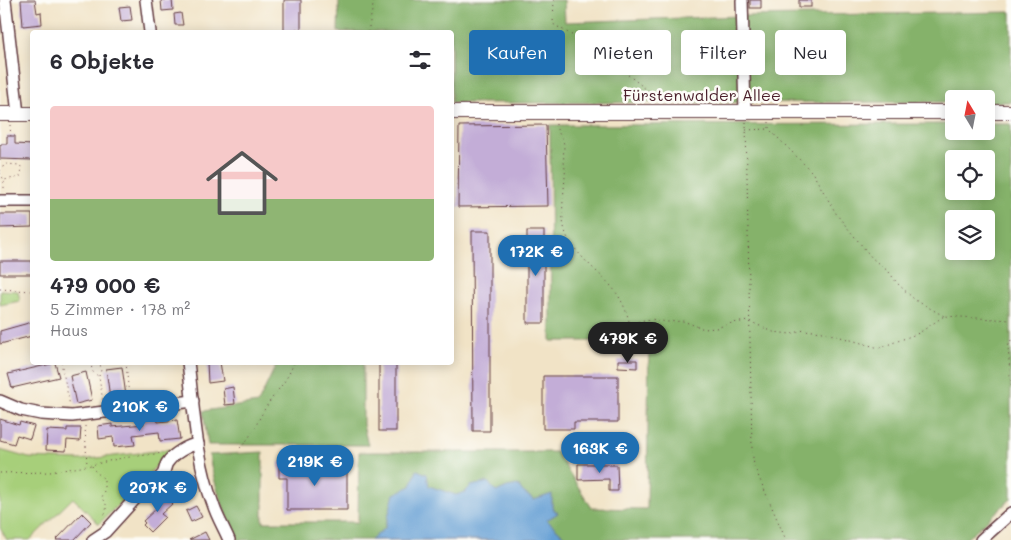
<!DOCTYPE html>
<html lang="de">
<head>
<meta charset="utf-8">
<style>
  body { margin:0; font-family:Mali,sans-serif; background:#f7f7f7; color:#2b2b33; height:100vh; display:flex; flex-direction:column; font-size:19px; white-space:nowrap }
  * { box-sizing:border-box; margin:0 }
  p { font-size:16px; color:#7c7c81 }
  .icon { flex:none; width:28px; height:28px; fill:none; stroke:currentColor; stroke-width:2; stroke-linecap:round; stroke-linejoin:round }
  .map { position:relative; flex:1; overflow:hidden }
  .details { position:absolute; left:30px; top:30px; width:424px; height:335px; display:flex; flex-direction:column; background:#fff; border-radius:5px; box-shadow:0 2px 12px #0003 }
  .details>* { flex:none }
  .banner { position:absolute; left:469px; top:30px; width:466px; height:45px; display:flex; gap:10px }
  .needle { width:32px; rotate:350deg }
  .controls { position:absolute; left:945px; top:90px; display:grid; gap:10px }
  .controls a { display:grid; place-items:center; width:50px; height:50px; border-radius:5px; background:#fff; box-shadow:0 2px 12px #0003; font-size:25px }
  .price { position:absolute; translate:-50% -42px; padding:0 11px; border-radius:18px; background:#1f6fb2; color:#fff; font-size:16px; line-height:32px; filter:drop-shadow(0 1px 2px #0008) }
  .price::after { content:''; position:absolute; left:50%; top:30px; width:15px; height:11px; margin-left:-8px; background:inherit; clip-path:polygon(0 0,100% 0,50% 100%) }
  .price.on { background:#222; color:#fff }
  ul { padding:0; list-style:none }
  li { display:grid; align-content:center; gap:10px; height:265px; padding:0 20px }
  li+li { border-top:1px solid #e1e1e2 }
  li span { display:grid; place-items:center; height:155px; border-radius:5px; color:#555 }
  li>.icon { margin-inline-start:auto }
  span .icon { width:90px; height:90px; fill:#fffc; stroke-width:1 }
  li b { font-size:21px }
  h2 { display:flex; justify-content:space-between; align-items:center; height:60px; padding:0 20px; font-size:21px }
  .tag { padding:0 18px; border-radius:5px; background:#fff; box-shadow:0 2px 12px #0003; font-size:18px; line-height:45px }
  .tag.on { background:#1f6fb2; color:#fff }
  .map>svg:first-child { display:block }
  .green { fill:#a7cf7a; stroke:#787752 }
  .forest { fill:#85b26a; stroke:#68684a; fill-rule:evenodd }
  .water { fill:#659fd4; stroke:#585f80 }
  .building { fill:#c3add7 }
  .lines { fill:none; stroke-linecap:round; stroke-linejoin:round }
  .minor-casing { stroke:#633c42; stroke-width:14 }
  .major-casing { stroke:#633c42; stroke-width:16 }
  .path { stroke:#633c42; stroke-width:1; stroke-dasharray:1 4; stroke-linecap:butt }
  .minor { stroke:#fff; stroke-width:11 }
  .major { stroke:#fff; stroke-width:14 }
  .labels { text-anchor:middle; dominant-baseline:central; stroke-width:5; stroke-linejoin:round; paint-order:stroke }
  .street-label { font-size:16px; fill:#4a1f2b; stroke:#fdfcf7 }
</style>
</head>
<body>
<div class="map">
<svg width="1011" height="540" viewBox="0 0 1011 540">
  <rect width="100%" height="100%" fill="#fdfcf7"/>
  <filter id="ink" filterUnits="userSpaceOnUse"><feTurbulence type="fractalNoise" baseFrequency=".02" numOctaves="2"/><feDisplacementMap in="SourceGraphic" scale="10" xChannelSelector="R" yChannelSelector="G"/><feConvolveMatrix kernelMatrix="1 2 1 2 8 2 1 2 1" color-interpolation-filters="sRGB"/></filter>
  <filter id="wash" filterUnits="userSpaceOnUse"><feTurbulence type="fractalNoise" baseFrequency=".0096" numOctaves="4" result="noise"/><feDisplacementMap in="SourceGraphic" scale="20" xChannelSelector="R" yChannelSelector="G"/><feGaussianBlur stdDeviation="1.12" result="paint"/><feColorMatrix in="noise" values="0 0 0 0 0 0 0 0 0 0 0 0 0 0 0 0 0 1.4 0 .05"/><feComposite in="paint" operator="in"/></filter>
  <g filter="url(#wash)">
    <rect width="100%" height="100%" fill="#f1e3c6"/>
    <g class="green">
      <polygon points="0,290 18,291 20,301 0,305"/>
      <polygon points="173,449 99,524 73,498 30,540 7,540 0,528 0,450 29,458 80,460"/>
    </g>
    <g class="forest">
      <polygon points="339,0 564,0 565,22 742,16 1011,12 1011,102 986,102 986,99 954,99 954,102 451,103 451,32 338,32"/>
      <path d="M954 124V131H986V124H1011V499L965 540H238C224 512 214 485 209 455L263 452V522H358L359 452H556L592 508 647 509 649 341H551L550 125ZM954 159H986V191H954ZM954 219H986V251H954Z"/>
      <polygon points="277,363 363,363 363,425 368,445 208,445 203,411 258,403"/>
    </g>
    <polygon class="water" points="417,470 427,474 429,486 456,495 465,492 471,486 488,482 496,492 507,487 518,485 523,492 534,500 552,494 552,508 558,513 547,520 563,535 575,540 371,540 385,528 394,494 411,486"/>
    <g id="blocks">
      <g class="building">
        <polygon points="21,0 35,0 37,13 41,12 42,24 23,26"/>
        <polygon points="161,0 172,0 173,10 162,11"/>
        <polygon points="284,0 301,0 301,30 296,29 296,32 284,32"/>
        <rect x="750" y="0" width="11" height="8"/>
        <rect x="799" y="0" width="12" height="7"/>
        <polygon points="130,6 132,20 121,21 119,7"/>
        <polygon points="181,13 183,25 175,25 174,14"/>
        <polygon points="546,125 548,206 458,207 459,126"/>
        <polygon points="7,136 15,136 15,144 32,145 32,160 0,159 0,145 1,144 7,144"/>
        <polygon points="0,214 32,214 32,227 0,228"/>
        <polygon points="472,231 490,231 490,431 473,431"/>
        <rect x="527" y="231" width="17" height="92"/>
        <rect x="0" y="261" width="32" height="13"/>
        <polygon points="32,322 32,336 0,344 0,331"/>
        <polygon points="618,360 637,360 637,368 618,367"/>
        <polygon points="207,362 220,362 223,381 208,383"/>
        <rect x="379" y="362" width="17" height="69"/>
        <polygon points="55,363 59,377 12,388 8,374"/>
        <polygon points="122,367 126,396 110,398 106,369"/>
        <polygon points="86,372 92,400 76,404 70,376"/>
        <polygon points="543,376 618,376 618,422 574,422 574,429 543,429"/>
        <polygon points="233,387 235,404 225,405 223,389"/>
        <polygon points="0,419 19,425 20,422 34,426 30,439 17,435 14,444 0,440"/>
        <polygon points="157,419 158,422 177,420 180,439 160,441 159,432 133,435 135,445 114,447 113,437 99,439 98,426 112,424 112,427 144,424 143,420"/>
        <polygon points="67,428 81,428 80,441 67,440 66,451 46,450 47,430 67,431"/>
        <polygon points="279,462 292,462 292,467 347,467 347,510 287,510 287,478 279,478"/>
        <polygon points="578,464 609,464 609,465 617,465 618,491 609,491 609,479 578,480"/>
        <polygon points="190,477 193,489 183,492 180,479"/>
        <polygon points="165,495 167,497 171,496 170,500 173,503 161,514 165,517 150,532 143,525 145,523 143,521 157,508 154,505"/>
        <polygon points="196,506 202,517 191,522 186,511"/>
        <polygon points="82,513 91,522 74,540 56,540"/>
        <polygon points="205,532 209,540 189,540"/>
      </g>
    </g>
  </g>
  <g filter="url(#ink)">
    <use href="#blocks" fill-opacity="0" stroke="#633c42" stroke-width="1"/>
    <g class="lines">
      <defs>
        <g id="minor">
          <polyline points="5,0 18,114"/>
          <polyline points="146,0 150,32"/>
          <polyline points="742,0 745,112"/>
          <polyline points="0,201 32,201"/>
          <path d="M188 362C194 410 196 460 213 504 217 517 224 528 229 540"/>
          <polyline points="0,401 21,410 41,414 72,416 193,401"/>
          <path d="M93 540 105 532 144 489C151 485 158 481 163 474 165 471 165 466 167 463 173 454 188 445 198 444"/>
          <polyline points="981,540 1011,513"/>
        </g>
        <g id="major">
          <polyline points="451,112 954,112"/>
          <polyline points="986,112 1011,112"/>
          <polyline points="0,114 32,114"/>
        </g>
      </defs>
      <use href="#minor" class="minor-casing"/>
      <use href="#major" class="major-casing"/>
      <g class="path">
        <polyline points="554,0 553,24 594,48 661,101"/>
        <polyline points="368,32 374,0"/>
        <polyline points="746,122 752,449 754,466 786,540"/>
        <polyline points="769,122 769,129 812,172 837,215 872,258 889,272 897,283 915,300 944,316"/>
        <path d="M556 124C556 132 563 137 564 145 564 150 563 155 564 160 564 166 566 170 565 176 564 198 557 227 573 246 597 278 620 282 630 325L633 326 639 321 651 319 667 322 683 321 704 329 716 328 732 323 749 321 773 332 791 334 804 330 823 332 879 348 919 333 944 316 1011 320"/>
        <polyline points="10,125 11,139"/>
        <polyline points="746,130 769,129"/>
        <polyline points="0,171 5,164 20,165 22,169 20,177 4,180"/>
        <polyline points="0,173 4,180 4,190"/>
        <polyline points="32,254 32,255"/>
        <polyline points="0,289 32,291"/>
        <polyline points="1011,340 1008,347 1011,387"/>
        <polyline points="61,362 70,406"/>
        <polyline points="91,362 92,371 99,377 103,401"/>
        <polyline points="126,362 129,398"/>
        <polyline points="99,376 101,370 100,362"/>
        <polyline points="85,426 87,466"/>
        <path d="M240 448C251 437 256 425 263 412 273 394 287 383 294 362"/>
        <polyline points="92,466 94,470 104,479 104,491 101,497 107,506 104,518"/>
        <polyline points="0,473 50,472 87,466 122,458 163,453"/>
      </g>
      <use href="#minor" class="minor"/>
      <use href="#major" class="major"/>
    </g>
  </g>
  <g class="labels">
    <g class="street-label">
      <text x="702" y="94">Fürstenwalder Allee</text>
    </g>
  </g>
</svg>
<div class="controls">
<a><svg class="needle" viewBox="-14 -14 28 28"><path d="M0-13l5 13h-10z" fill="#e53935"/><path d="M0 13l5-13h-10z" fill="#7c7c81"/></svg></a>
<a><svg class="icon" aria-label="locate" viewBox="0 0 24 24"><circle cx="12" cy="12" r="6"/><path d="M12 2v4M12 18v4M2 12h4M18 12h4"/></svg></a>
<a><svg class="icon" aria-label="layers" viewBox="0 0 24 24"><path d="M12 4l9 5-9 5-9-5zM3 14l9 5 9-5"/></svg></a>
</div>
<b class="price" style="left:536px;top:277px">172K €</b>
<b class="price on" style="left:628px;top:364px">479K €</b>
<b class="price" style="left:140px;top:432px">210K €</b>
<b class="price" style="left:600px;top:474px">163K €</b>
<b class="price" style="left:315px;top:487px">219K €</b>
<b class="price" style="left:158px;top:513px">207K €</b>
<div class="banner">
<a class="tag on">Kaufen</a>
<a class="tag">Mieten</a>
<a class="tag">Filter</a>
<a class="tag">Neu</a>
</div>
<section class="details">
<h2>6 Objekte<svg class="icon" aria-label="filters" viewBox="0 0 24 24"><path d="M4 7h16M4 17h16"/><circle cx="9" cy="7" r="2"/><circle cx="15" cy="17" r="2"/></svg></h2>
<ul>
<li><span style="background:linear-gradient(#f6c9c9 60%,#8fb573 0)"><svg class="icon" aria-label="home" viewBox="0 0 24 24"><path d="M3 11l9-7 9 7M6 9v11h12V9"/></svg></span><div><b>479 000 €</b><p>5 Zimmer · 178 m²</p><p>Haus</p></div></li>
</ul>
</section>
</div>
</body>
</html>
